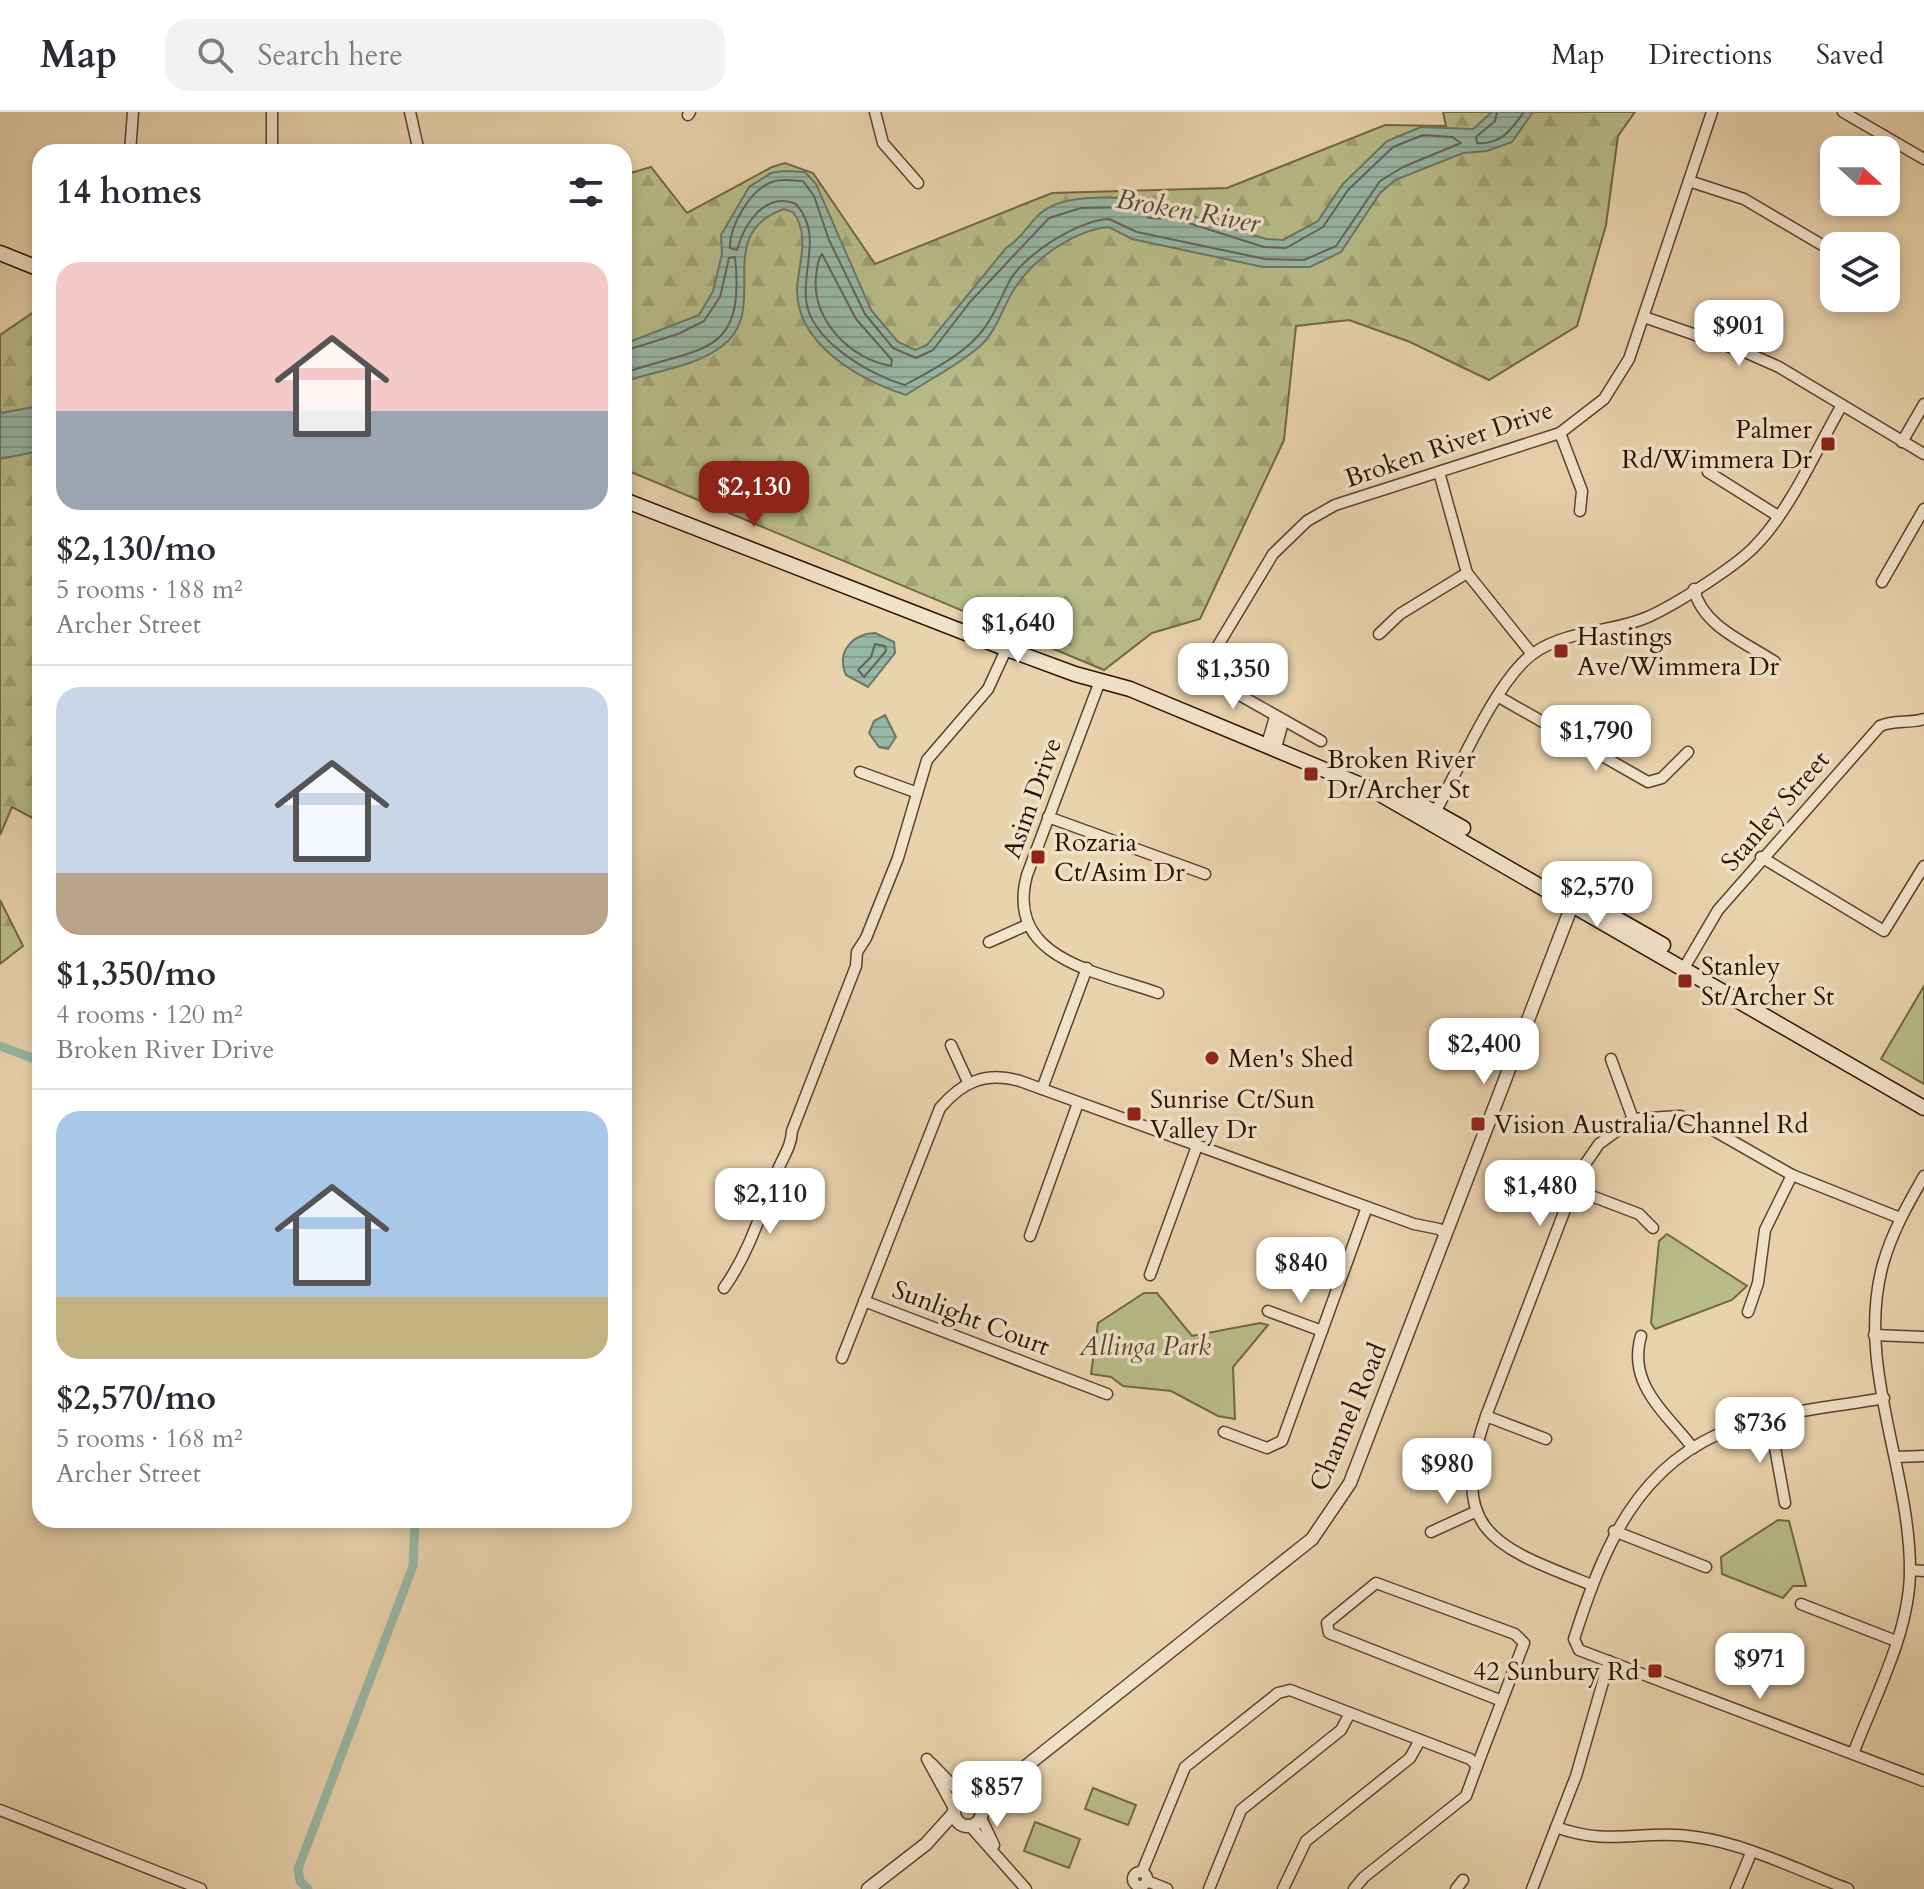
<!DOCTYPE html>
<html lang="en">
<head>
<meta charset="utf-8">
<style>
  body { margin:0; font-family:Cardo,serif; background:#f2f2f3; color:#2b2b33; height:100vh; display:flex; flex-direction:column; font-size:30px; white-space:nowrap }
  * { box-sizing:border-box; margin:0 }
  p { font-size:26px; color:#7c7c81 }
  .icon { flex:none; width:44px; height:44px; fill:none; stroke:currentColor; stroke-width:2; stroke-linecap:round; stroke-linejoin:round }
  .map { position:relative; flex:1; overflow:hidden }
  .side { position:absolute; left:32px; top:32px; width:600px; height:1384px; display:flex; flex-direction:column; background:#fff; border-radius:24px; box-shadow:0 4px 12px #0003 }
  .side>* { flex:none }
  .needle { width:52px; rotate:111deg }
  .controls { position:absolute; left:1820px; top:24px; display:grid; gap:16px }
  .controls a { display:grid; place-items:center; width:80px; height:80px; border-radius:16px; background:#fff; box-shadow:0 4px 12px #0003; font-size:40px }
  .price { position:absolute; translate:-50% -68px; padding:0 18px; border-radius:16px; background:#fff; color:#222; font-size:26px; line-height:52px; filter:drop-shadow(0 2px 4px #0008) }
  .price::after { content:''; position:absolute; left:50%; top:48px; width:24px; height:18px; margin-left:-12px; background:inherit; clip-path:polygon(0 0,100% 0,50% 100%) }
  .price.current { background:#8f2418; color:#fff }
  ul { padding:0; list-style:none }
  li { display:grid; align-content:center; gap:16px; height:424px; padding:0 24px }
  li+li { border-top:2px solid #e1e1e2 }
  li span { display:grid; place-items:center; height:248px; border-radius:24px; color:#555 }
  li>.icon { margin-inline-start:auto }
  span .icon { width:144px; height:144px; fill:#fffc; stroke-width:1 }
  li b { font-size:34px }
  h2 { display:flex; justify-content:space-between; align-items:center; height:96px; padding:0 24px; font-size:34px }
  header { display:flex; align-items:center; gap:48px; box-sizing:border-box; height:112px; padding:0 40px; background:#fff; border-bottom:2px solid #e1e1e2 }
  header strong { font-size:38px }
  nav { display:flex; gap:44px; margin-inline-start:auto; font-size:28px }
  .search { width:560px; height:72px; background:#f2f2f3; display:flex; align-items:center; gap:20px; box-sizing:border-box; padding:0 28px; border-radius:24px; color:#7c7c81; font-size:30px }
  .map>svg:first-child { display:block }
  .forest { fill:url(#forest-firs); stroke:#726744; stroke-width:2 }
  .park { fill:#b8bc89; stroke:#726744; stroke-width:2 }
  .water { fill:url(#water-rules); stroke:#6d7664; stroke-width:2 }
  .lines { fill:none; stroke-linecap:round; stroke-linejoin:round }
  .shore { stroke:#626554; stroke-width:2 }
  .canal { stroke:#98b8a7; stroke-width:9 }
  .minor-casing { stroke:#5c422b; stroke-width:13 }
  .tertiary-casing { stroke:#5c422b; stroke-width:15 }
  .secondary-casing { stroke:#2d1200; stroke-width:17 }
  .minor { stroke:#f1e2ca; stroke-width:10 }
  .tertiary { stroke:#f1e2ca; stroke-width:12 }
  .secondary { stroke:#f1e2ca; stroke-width:14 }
  .poi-dot { fill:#8f2418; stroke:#f1e2ca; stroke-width:3 }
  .labels { text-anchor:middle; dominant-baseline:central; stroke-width:7; stroke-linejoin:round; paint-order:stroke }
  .poi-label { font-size:26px; fill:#2d1200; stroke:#f1e2ca; text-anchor:start }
  .street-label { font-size:26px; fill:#2d1200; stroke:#f1e2ca }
  .park-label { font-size:26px; font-style:italic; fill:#574529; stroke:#f1e2ca }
  .water-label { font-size:28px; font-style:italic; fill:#524c3a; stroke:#f1e2ca }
</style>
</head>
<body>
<header>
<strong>Map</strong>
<div class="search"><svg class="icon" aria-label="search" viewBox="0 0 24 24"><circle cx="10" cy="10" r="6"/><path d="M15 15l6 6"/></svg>Search here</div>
<nav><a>Map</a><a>Directions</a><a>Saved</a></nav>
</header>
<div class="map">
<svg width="1924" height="1777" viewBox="0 0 1924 1777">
  <defs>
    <pattern id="forest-firs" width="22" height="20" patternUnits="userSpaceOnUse" patternTransform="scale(2)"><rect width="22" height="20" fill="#b8bc89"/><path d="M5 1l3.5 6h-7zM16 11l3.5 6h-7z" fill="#9ea174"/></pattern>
    <pattern id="water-rules" width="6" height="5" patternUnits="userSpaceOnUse" patternTransform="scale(2)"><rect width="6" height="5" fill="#98b8a7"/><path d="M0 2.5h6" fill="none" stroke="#839d8e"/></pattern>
  </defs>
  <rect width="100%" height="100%" fill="#e9d3ad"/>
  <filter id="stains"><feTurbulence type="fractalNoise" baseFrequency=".0025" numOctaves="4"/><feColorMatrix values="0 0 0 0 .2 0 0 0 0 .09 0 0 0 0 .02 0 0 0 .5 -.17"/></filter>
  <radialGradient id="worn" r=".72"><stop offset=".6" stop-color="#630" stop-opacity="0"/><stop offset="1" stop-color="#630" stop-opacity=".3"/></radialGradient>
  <g class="forest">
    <polygon points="1443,0 1635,0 1618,24 1606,113 1577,214 1489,268 1410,230 1349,208 1296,214 1284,328 1200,507 1152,521 1104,558 624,357 624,63 651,55 687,101 772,55 785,51 813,61 875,152 1052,81 1227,76 1385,13 1446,14"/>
    <polygon points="40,196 40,710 12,695 0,723 0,223"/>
    <polygon points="0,788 23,834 0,852"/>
  </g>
  <g class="park">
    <polygon points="1924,874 1924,972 1881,947"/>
    <polygon points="1667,1122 1747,1174 1732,1188 1655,1217 1651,1211 1659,1129"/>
    <polygon points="1144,1181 1157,1181 1192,1224 1260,1211 1268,1213 1233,1255 1235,1307 1218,1304 1171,1279 1123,1274 1111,1265 1091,1262 1098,1211"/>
    <polygon points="1778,1408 1789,1409 1806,1474 1793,1474 1783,1486 1722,1462 1721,1445"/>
    <polygon points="1093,1676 1136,1693 1128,1713 1085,1697"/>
    <polygon points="1035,1710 1080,1727 1069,1756 1024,1739"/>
  </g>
  <g class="water">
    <path d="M1492 0H1533L1512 30 1487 39 1463 41 1395 68 1380 81 1341 140 1310 155H1263L1132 127 1109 115C1075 118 1035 146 1017 173 1003 192 998 219 979 235 957 254 930 267 906 283 860 268 797 233 797 178 798 150 811 125 793 100L784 97C710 123 773 198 721 235 692 256 656 258 624 270V232L699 203 713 179 722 142 721 123 749 75 771 61 783 59 805 60 816 72 871 198 898 230 915 238 927 233 1006 136C1023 126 1028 111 1042 100 1065 82 1110 85 1137 87L1151 98 1176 99 1266 127 1283 128 1318 109 1342 73 1387 29 1421 15 1473 17Z"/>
    <polygon points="40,294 40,339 0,347 0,301"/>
    <path d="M875 521 894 530 895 541 868 575 846 563C836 540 852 522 875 521Z"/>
    <polygon points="885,603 896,625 888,637 879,635 869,621 874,609"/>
  </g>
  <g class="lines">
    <g class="shore">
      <path d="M1497 0 1495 9 1476 25 1477 31C1501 33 1511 18 1524 0"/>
      <path d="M1423 23 1452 25 1461 31 1403 55 1380 69 1336 134 1304 148 1265 147 1137 120 1109 107C1078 108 1021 144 1008 172 999 190 991 210 977 225 959 245 928 260 905 273 870 263 809 228 806 187 803 152 822 122 796 92 765 79 744 112 737 138L730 136C729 114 751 77 772 70 782 66 793 69 803 69L814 84 829 128 865 202 893 236 916 246 933 238 970 190 1049 106 1081 96 1133 95 1149 106 1176 107 1264 135 1286 136 1323 115 1348 78 1393 35Z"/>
      <path d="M822 142 856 207 892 248 891 254C850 247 812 208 816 165 817 157 817 148 822 142Z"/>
      <path d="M624 239 678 222 704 209 720 185 729 146 735 145C746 247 699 234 624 261"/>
      <polygon points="875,532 885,534 886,539 864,565 858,558 871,545"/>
    </g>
    <g class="canal">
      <polyline points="0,934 40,949"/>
      <polyline points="308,1777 300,1769 298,1757 413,1454 415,1408"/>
    </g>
    <defs>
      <g id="minor">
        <polyline points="272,0 272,40"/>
        <polyline points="410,0 419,40"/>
        <polyline points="875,0 883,31 918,71"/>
        <polyline points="1843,0 1924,47"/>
        <polyline points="688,3 690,0"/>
        <polyline points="130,40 133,0"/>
        <polyline points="1689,69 1744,87 1834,140"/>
        <polyline points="1644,205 1745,240 1779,255 1924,342"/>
        <polyline points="1560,321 1582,379 1580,399"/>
        <polyline points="1902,330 1924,292"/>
        <polyline points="1439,360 1467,461 1532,542"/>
        <polyline points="1708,360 1778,404"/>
        <polyline points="1882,470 1924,397"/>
        <path d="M1694 477C1702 514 1745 530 1775 550"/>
        <polyline points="1379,522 1400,502 1467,461"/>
        <path d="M1100 569 1027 763C1004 847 1099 860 1158 881"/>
        <polyline points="1499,585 1648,670 1662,666 1688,640"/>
        <polyline points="1321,629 1220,572 1209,560 1211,545 1273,442 1307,409 1335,393 1560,321 1604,287 1629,247 1712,0"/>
        <polyline points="1267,632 1275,605"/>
        <polyline points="1276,636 1283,610"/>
        <polyline points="860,660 915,680"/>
        <polyline points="1048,705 1205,762"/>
        <path d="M1432 706C1456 664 1496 567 1534 541 1568 517 1613 521 1650 504 1676 492 1737 454 1756 433 1791 397 1817 336 1842 293"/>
        <polyline points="1761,745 1884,819 1924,754"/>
        <polyline points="989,830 1027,813"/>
        <path d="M1684 856 1718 798 1880 614C1895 607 1908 612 1924 607"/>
        <polyline points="951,933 968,970"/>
        <polyline points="1611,947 1633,1007"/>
        <polyline points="1042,977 1087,856"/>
        <polyline points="1573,1077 1639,1102 1653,1116"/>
        <polyline points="1030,1124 1078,991"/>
        <polyline points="1150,1163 1197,1034"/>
        <path d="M724 1176C749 1141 761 1100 777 1060 783 1044 791 1036 792 1019L856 854 857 840 866 826 898 746 927 648 988 577 1010 529"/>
        <polyline points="864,1189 1107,1282"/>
        <polyline points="1268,1199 1322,1219"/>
        <polyline points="1748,1200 1758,1171 1765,1118 1792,1063"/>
        <polyline points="1874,1223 1924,1225"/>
        <path d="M1641 1224C1627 1272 1665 1300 1693 1336"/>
        <path d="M842 1246 940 996C962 970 986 959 1020 969L1414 1112 1439 1117 1446 1123"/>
        <path d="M1884 1286C1835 1295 1780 1299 1734 1316 1637 1350 1603 1437 1574 1527L1579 1538 1924 1669"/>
        <polyline points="1486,1304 1546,1327"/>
        <polyline points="1770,1308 1785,1391"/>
        <polyline points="1224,1320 1267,1336 1282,1329 1367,1095"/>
        <polyline points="1895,1345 1924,1344"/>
        <polyline points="1614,1419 1706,1455"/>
        <polyline points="1431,1420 1477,1399"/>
        <polyline points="1910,1458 1924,1459"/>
        <path d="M1592 1473C1496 1435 1446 1421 1486 1304L1579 1061 1599 1032 1633 1007 1680 1004 1699 1010 1792 1063 1900 1106"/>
        <polyline points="1801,1492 1896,1529"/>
        <path d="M1853 1642C1875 1584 1910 1520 1910 1458 1910 1356 1855 1253 1883 1152 1892 1120 1908 1092 1924 1064"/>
        <polyline points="927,1647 954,1696"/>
        <polyline points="931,1651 965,1686"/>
        <polyline points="1477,1654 1524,1531 1515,1522 1376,1471 1327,1511 1329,1521 1502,1589"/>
        <polyline points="0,1698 201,1777"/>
        <polyline points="981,1706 994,1733"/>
        <polyline points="970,1714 1026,1777"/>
        <path d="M1556 1715C1609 1735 1644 1717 1696 1725 1747 1732 1800 1759 1848 1777"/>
        <circle cx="1140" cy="1767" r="7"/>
        <polyline points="1142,1760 1185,1655 1278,1581 1290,1578 1470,1647 1477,1654 1466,1684 1364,1765 1354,1777"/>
        <polyline points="1147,1769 1167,1777"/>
        <polyline points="1209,1777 1241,1698 1341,1618 1350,1601"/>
        <polyline points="1283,1777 1306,1729 1410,1646 1420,1628"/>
        <polyline points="1456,1777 1463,1768"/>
        <polyline points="1532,1777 1576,1664 1609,1549"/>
        <polyline points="1736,1777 1751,1741"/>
      </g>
      <g id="tertiary">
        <circle cx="968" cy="1700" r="14"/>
        <polyline points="967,1686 1004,1670"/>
        <polyline points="982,1701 1010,1667 1312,1427 1350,1371 1576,783"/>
        <polyline points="868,1777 926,1732 953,1702"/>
      </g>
      <g id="secondary">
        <polyline points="0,141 40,157"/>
        <polyline points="624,388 1007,537 1075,562 1130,577 1373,678 1924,996"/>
        <polyline points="1404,683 1463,716"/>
        <polyline points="1591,792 1663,833"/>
      </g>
    </defs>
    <use href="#minor" class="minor-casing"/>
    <use href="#tertiary" class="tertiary-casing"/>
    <use href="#secondary" class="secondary-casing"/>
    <use href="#minor" class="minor"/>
    <use href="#tertiary" class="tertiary"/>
    <use href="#secondary" class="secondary"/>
  </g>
  <g class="poi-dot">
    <rect x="1820" y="324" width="16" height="16" rx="4"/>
    <rect x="1553" y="531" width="16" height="16" rx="4"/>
    <rect x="1303" y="654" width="16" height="16" rx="4"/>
    <rect x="1030" y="737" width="16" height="16" rx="4"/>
    <rect x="1677" y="861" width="16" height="16" rx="4"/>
    <circle cx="1212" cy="946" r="8"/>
    <rect x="1126" y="994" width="16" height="16" rx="4"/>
    <rect x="1470" y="1004" width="16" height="16" rx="4"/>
    <rect x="1647" y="1551" width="16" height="16" rx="4"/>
  </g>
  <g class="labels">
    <g class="poi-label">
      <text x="1812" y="317" text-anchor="end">Palmer<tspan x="1812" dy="30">Rd/Wimmera Dr</tspan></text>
      <text x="1577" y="524">Hastings<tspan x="1577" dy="30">Ave/Wimmera Dr</tspan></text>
      <text x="1327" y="647">Broken River<tspan x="1327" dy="30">Dr/Archer St</tspan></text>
      <text x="1054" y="730">Rozaria<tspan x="1054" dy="30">Ct/Asim Dr</tspan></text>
      <text x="1701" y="854">Stanley<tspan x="1701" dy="30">St/Archer St</tspan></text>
      <text x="1228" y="946">Men's Shed</text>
      <text x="1150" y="987">Sunrise Ct/Sun<tspan x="1150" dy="30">Valley Dr</tspan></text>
      <text x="1494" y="1012">Vision Australia/Channel Rd</text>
      <text x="1639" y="1559" text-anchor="end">42 Sunbury Rd</text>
    </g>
    <g class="street-label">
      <text transform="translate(1449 332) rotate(-19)">Broken River Drive</text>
      <text transform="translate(1032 686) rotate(-70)">Asim Drive</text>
      <text transform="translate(1775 699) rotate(-49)">Stanley Street</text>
      <text transform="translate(971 1206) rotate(21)">Sunlight Court</text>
      <text transform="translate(1348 1305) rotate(-67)">Channel Road</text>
    </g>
    <g class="park-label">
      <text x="1145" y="1234">Allinga Park</text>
    </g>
    <g class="water-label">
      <text transform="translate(1188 99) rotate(10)">Broken River</text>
    </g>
  </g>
  <rect width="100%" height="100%" filter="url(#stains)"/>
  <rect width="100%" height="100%" fill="url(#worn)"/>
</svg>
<div class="controls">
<a><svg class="needle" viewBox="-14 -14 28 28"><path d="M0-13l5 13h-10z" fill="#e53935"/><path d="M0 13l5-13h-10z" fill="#7c7c81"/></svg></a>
<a><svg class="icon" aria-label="layers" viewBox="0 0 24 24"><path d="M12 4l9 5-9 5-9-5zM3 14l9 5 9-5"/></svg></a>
</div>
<b class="price" style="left:1739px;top:256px">$901</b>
<b class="price current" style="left:754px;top:417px">$2,130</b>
<b class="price" style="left:1018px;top:553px">$1,640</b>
<b class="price" style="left:1233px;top:599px">$1,350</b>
<b class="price" style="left:1596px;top:661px">$1,790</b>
<b class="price" style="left:1597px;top:817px">$2,570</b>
<b class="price" style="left:1484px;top:974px">$2,400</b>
<b class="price" style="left:1540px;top:1116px">$1,480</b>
<b class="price" style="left:770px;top:1124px">$2,110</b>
<b class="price" style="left:1301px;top:1193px">$840</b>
<b class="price" style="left:1760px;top:1353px">$736</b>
<b class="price" style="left:1447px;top:1394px">$980</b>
<b class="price" style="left:1760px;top:1589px">$971</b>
<b class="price" style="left:997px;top:1717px">$857</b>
<section class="side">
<h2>14 homes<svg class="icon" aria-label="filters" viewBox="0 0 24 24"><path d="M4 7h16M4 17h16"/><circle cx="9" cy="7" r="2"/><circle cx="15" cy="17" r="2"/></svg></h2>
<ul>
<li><span style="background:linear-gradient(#f6c9c9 60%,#9aa5b1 0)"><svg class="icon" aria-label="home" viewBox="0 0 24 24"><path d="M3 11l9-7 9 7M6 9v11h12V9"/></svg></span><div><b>$2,130/mo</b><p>5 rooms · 188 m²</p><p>Archer Street</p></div></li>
<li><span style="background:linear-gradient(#c9d6e8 75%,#b9a48a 0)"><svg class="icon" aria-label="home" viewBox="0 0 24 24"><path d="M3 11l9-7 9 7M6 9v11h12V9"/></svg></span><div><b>$1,350/mo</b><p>4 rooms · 120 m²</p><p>Broken River Drive</p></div></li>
<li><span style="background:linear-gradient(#a9c7e8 75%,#c2b280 0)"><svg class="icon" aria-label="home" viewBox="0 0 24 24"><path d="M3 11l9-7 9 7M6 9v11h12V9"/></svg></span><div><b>$2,570/mo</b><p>5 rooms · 168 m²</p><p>Archer Street</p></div></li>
</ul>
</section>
</div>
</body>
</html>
